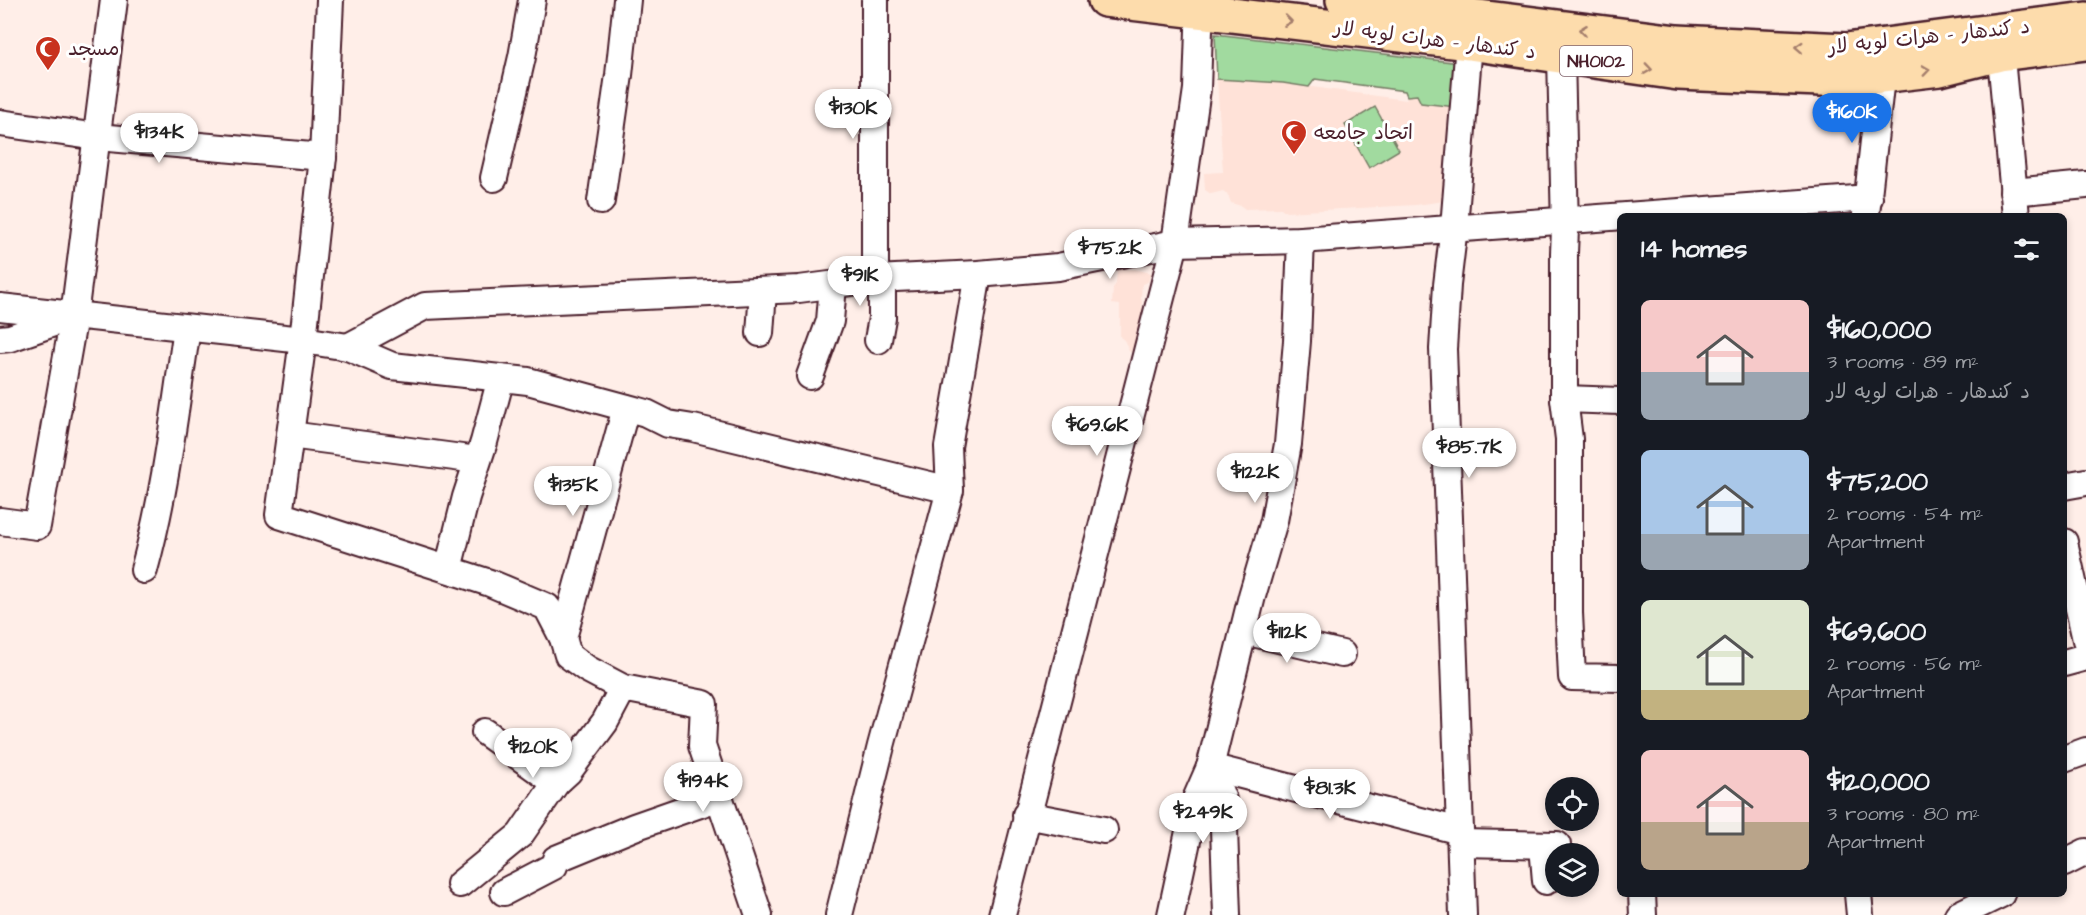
<!DOCTYPE html>
<html lang="en">
<head>
<meta charset="utf-8">
<style>
  body { margin:0; font-family:"Architects Daughter","Playpen Sans Arabic",sans-serif; background:#20242c; color:#f1f3f6; height:100vh; display:flex; flex-direction:column; font-size:22px; white-space:nowrap }
  * { box-sizing:border-box; margin:0 }
  p { font-size:20px; color:#9ea1a6 }
  .icon { flex:none; width:33px; height:33px; fill:none; stroke:currentColor; stroke-width:2; stroke-linecap:round; stroke-linejoin:round }
  .map { position:relative; flex:1; overflow:hidden }
  .drawer { position:absolute; left:1617px; top:213px; width:450px; height:684px; display:flex; flex-direction:column; background:#171b24; border-radius:9px; box-shadow:0 3px 9px #0003 }
  .drawer>* { flex:none }
  .tools { position:absolute; left:1545px; top:777px; display:grid; gap:12px }
  .tools a { display:grid; place-items:center; width:54px; height:54px; border-radius:50%; background:#171b24; box-shadow:0 3px 9px #0003; font-size:30px }
  .price { position:absolute; translate:-50% -51px; padding:0 14px; border-radius:21px; background:#fff; color:#222; font-size:20px; line-height:39px; filter:drop-shadow(0 2px 3px #0008) }
  .price::after { content:''; position:absolute; left:50%; top:36px; width:18px; height:14px; margin-left:-9px; background:inherit; clip-path:polygon(0 0,100% 0,50% 100%) }
  .price.selected { background:#1a73e8; color:#fff }
  ul { padding:0; list-style:none }
  li { display:flex; align-items:center; gap:18px; height:150px; padding:0 24px }
  li span { display:grid; place-items:center; flex:none; width:168px; height:120px; border-radius:9px; color:#555 }
  li>.icon { margin-inline-start:auto }
  span .icon { width:72px; height:72px; fill:#fffc; stroke-width:1 }
  li b { font-size:26px }
  h2 { display:flex; justify-content:space-between; align-items:center; height:72px; padding:0 24px; font-size:26px }
  .map>svg:first-child { display:block }
  .built { fill:#ffe2d8 }
  .green { fill:#a1da9f; stroke:#767c65; stroke-width:1.5 }
  .lines { fill:none; stroke-linecap:round; stroke-linejoin:round }
  .minor-casing { stroke:#4a1f2b; stroke-width:30 }
  .highway-casing { stroke:#4a1f2b; stroke-width:38 }
  .minor { stroke:#fff; stroke-width:26 }
  .highway { stroke:#fddcac; stroke-width:33 }
  .oneway { stroke:#a47e6c }
  .labels { text-anchor:middle; dominant-baseline:central; stroke-width:6; stroke-linejoin:round; paint-order:stroke }
  .shield { fill:#fff; stroke:#80626b; stroke-width:1.5 }
  .shield-label { font-size:18px; font-weight:bold; fill:#4a1f2b }
  .street-label { font-size:20px; fill:#4a1f2b; stroke:#fff }
  .poi-label { font-size:20px; fill:#4a1f2b; stroke:#fff; text-anchor:start }
</style>
</head>
<body>
<div class="map">
<svg width="2086" height="915" viewBox="0 0 2086 915">
  <rect width="100%" height="100%" fill="#ffeee8"/>
  <filter id="ink" filterUnits="userSpaceOnUse"><feTurbulence type="fractalNoise" baseFrequency=".0167" numOctaves="2"/><feDisplacementMap in="SourceGraphic" scale="12" xChannelSelector="R" yChannelSelector="G"/><feConvolveMatrix kernelMatrix="1 2 1 2 8 2 1 2 1" color-interpolation-filters="sRGB"/></filter>
  <g filter="url(#ink)">
    <g class="built">
      <polygon points="1217,79 1283,83 1406,100 1407,96 1418,95 1421,103 1456,107 1445,201 1416,205 1286,212 1281,208 1245,209 1241,206 1231,203 1228,195 1223,191 1211,194 1205,190 1204,173 1223,172"/>
      <polygon points="1117,269 1135,269 1151,273 1148,282 1142,284 1141,297 1143,310 1137,353 1130,352 1124,340 1120,337 1120,305 1112,304 1113,288 1116,284"/>
    </g>
    <g class="green">
      <polygon points="1215,34 1460,63 1456,107 1421,103 1417,95 1407,96 1405,91 1315,79 1309,87 1283,83 1217,79"/>
      <polygon points="1375,107 1399,150 1369,168 1345,125"/>
    </g>
    <g class="lines">
      <defs>
        <g id="minor">
          <polyline points="330,0 323,157 303,340 279,515 490,583 547,607 563,638 568,655 587,669 623,688 704,704 702,746 759,915"/>
          <polyline points="1999,37 2016,216"/>
          <polyline points="1561,56 1565,229 1564,253 1564,399 1569,439 1569,613 1572,677 1620,678"/>
          <polyline points="0,123 98,137 323,157"/>
          <polyline points="494,178 522,57 532,0"/>
          <polyline points="2013,192 2086,185"/>
          <polyline points="601,201 619,75 627,0"/>
          <polyline points="1866,214 1881,77"/>
          <polyline points="875,279 875,0"/>
          <polyline points="0,307 303,340 348,347 392,366 528,381 646,413 668,424 693,428 950,490"/>
          <polyline points="760,333 763,291"/>
          <polyline points="0,339 10,338 68,318"/>
          <polyline points="878,340 882,318 882,279"/>
          <polyline points="348,347 425,306 799,289 875,279 978,274 1058,267 1175,243 1301,240 1869,198"/>
          <polyline points="810,376 830,321 833,285"/>
          <polyline points="1564,399 1620,401"/>
          <polyline points="290,435 477,460"/>
          <polyline points="2064,486 2086,482"/>
          <polyline points="0,521 37,526 74,316 114,0"/>
          <polyline points="2064,542 2086,640"/>
          <polyline points="448,569 466,497 484,442 501,378"/>
          <path d="M144 570C166 490 175 409 187 328"/>
          <polyline points="1244,631 1342,654"/>
          <polyline points="563,638 626,408"/>
          <polyline points="2064,663 2086,657"/>
          <polyline points="485,732 556,783"/>
          <polyline points="2064,759 2086,751"/>
          <polyline points="1210,767 1460,831"/>
          <polyline points="1210,767 1223,800 1227,915"/>
          <polyline points="1026,815 1104,830"/>
          <polyline points="1461,843 1557,845"/>
          <polyline points="1543,846 1546,881"/>
          <polyline points="2064,863 2086,852"/>
          <polyline points="460,884 520,835 556,783 568,772 605,722 623,688"/>
          <polyline points="504,892 554,866 556,859 634,827 720,797"/>
          <polyline points="1642,894 1643,915"/>
          <polyline points="1858,894 1860,915"/>
          <polyline points="839,915 881,746 950,490 948,447 978,274"/>
          <polyline points="1002,915 1175,243 1197,89 1200,0"/>
          <polyline points="1171,915 1196,799 1210,767 1252,596 1274,521 1288,444 1297,341 1301,240"/>
          <polyline points="1463,915 1443,349 1447,285 1454,227 1469,43"/>
          <polyline points="1958,915 2001,894"/>
        </g>
        <g id="highway">
          <polyline points="1105,0 1469,43 1678,73 1846,80 1940,69 2000,54 2086,43"/>
          <polyline points="1343,0 1677,42 1846,50 2086,19"/>
        </g>
      </defs>
      <use href="#minor" class="minor-casing"/>
      <use href="#highway" class="highway-casing"/>
      <use href="#minor" class="minor"/>
      <use href="#highway" class="highway"/>
    </g>
    <defs><path id="oneway-chevron" d="M-2-3.5L2.5 0L-2 3.5" fill="none" stroke-width="1.6" stroke-linecap="round" stroke-linejoin="round" transform="scale(1.5)"/></defs>
    <g class="oneway">
      <use href="#oneway-chevron" transform="translate(1288 21) rotate(7)"/>
      <use href="#oneway-chevron" transform="translate(1583 30) rotate(-173)"/>
      <use href="#oneway-chevron" transform="translate(1799 47) rotate(-177)"/>
      <use href="#oneway-chevron" transform="translate(1648 69) rotate(8)"/>
      <use href="#oneway-chevron" transform="translate(1926 70) rotate(-8)"/>
    </g>
  </g>
  <defs>
    <symbol id="mosque-pin" viewBox="-11 -11 22 30"><path d="M0 17L-7.5 6A9.5 9.5 0 1 1 7.5 6Z" fill="#c8321e" stroke="#fff"/><path d="M3.5-4.9A6 6 0 1 0 3.5 4.9A5 5 0 1 1 3.5-4.9Z" fill="#fff"/></symbol>
  </defs>
  <g fill-rule="evenodd">
    <use href="#mosque-pin" x="33" y="34" width="30" height="40"/>
    <use href="#mosque-pin" x="1279" y="118" width="30" height="40"/>
  </g>
  <g class="labels">
    <rect class="shield" x="1560" y="46" width="72" height="30" rx="4.5"/>
    <g class="shield-label">
      <text x="1596" y="61">NH0102</text>
    </g>
    <g class="street-label">
      <text transform="translate(1929 37) rotate(-6)">د کندهار - هرات لويه لار</text>
      <text transform="translate(1435 40) rotate(7)">د کندهار - هرات لويه لار</text>
    </g>
    <g class="poi-label">
      <text x="68" y="49">مسجد</text>
      <text x="1314" y="133">اتحاد جامعه</text>
    </g>
  </g>
</svg>
<div class="tools">
<a><svg class="icon" aria-label="locate" viewBox="0 0 24 24"><circle cx="12" cy="12" r="6"/><path d="M12 2v4M12 18v4M2 12h4M18 12h4"/></svg></a>
<a><svg class="icon" aria-label="layers" viewBox="0 0 24 24"><path d="M12 4l9 5-9 5-9-5zM3 14l9 5 9-5"/></svg></a>
</div>
<b class="price" style="left:853px;top:140px">$130K</b>
<b class="price selected" style="left:1852px;top:144px">$160K</b>
<b class="price" style="left:159px;top:164px">$134K</b>
<b class="price" style="left:1110px;top:280px">$75.2K</b>
<b class="price" style="left:860px;top:307px">$91K</b>
<b class="price" style="left:1097px;top:457px">$69.6K</b>
<b class="price" style="left:1469px;top:479px">$85.7K</b>
<b class="price" style="left:1255px;top:504px">$122K</b>
<b class="price" style="left:573px;top:517px">$135K</b>
<b class="price" style="left:1287px;top:664px">$112K</b>
<b class="price" style="left:533px;top:779px">$120K</b>
<b class="price" style="left:703px;top:813px">$194K</b>
<b class="price" style="left:1330px;top:820px">$81.3K</b>
<b class="price" style="left:1203px;top:844px">$249K</b>
<section class="drawer">
<h2>14 homes<svg class="icon" aria-label="filters" viewBox="0 0 24 24"><path d="M4 7h16M4 17h16"/><circle cx="9" cy="7" r="2"/><circle cx="15" cy="17" r="2"/></svg></h2>
<ul>
<li><span style="background:linear-gradient(#f6c9c9 60%,#9aa5b1 0)"><svg class="icon" aria-label="home" viewBox="0 0 24 24"><path d="M3 11l9-7 9 7M6 9v11h12V9"/></svg></span><div><b>$160,000</b><p>3 rooms · 89 m²</p><p>د کندهار - هرات لويه لار</p></div></li>
<li><span style="background:linear-gradient(#a9c7e8 70%,#9aa5b1 0)"><svg class="icon" aria-label="home" viewBox="0 0 24 24"><path d="M3 11l9-7 9 7M6 9v11h12V9"/></svg></span><div><b>$75,200</b><p>2 rooms · 54 m²</p><p>Apartment</p></div></li>
<li><span style="background:linear-gradient(#dfe7d0 75%,#c2b280 0)"><svg class="icon" aria-label="home" viewBox="0 0 24 24"><path d="M3 11l9-7 9 7M6 9v11h12V9"/></svg></span><div><b>$69,600</b><p>2 rooms · 56 m²</p><p>Apartment</p></div></li>
<li><span style="background:linear-gradient(#f6c9c9 60%,#b9a48a 0)"><svg class="icon" aria-label="home" viewBox="0 0 24 24"><path d="M3 11l9-7 9 7M6 9v11h12V9"/></svg></span><div><b>$120,000</b><p>3 rooms · 80 m²</p><p>Apartment</p></div></li>
</ul>
</section>
</div>
</body>
</html>
